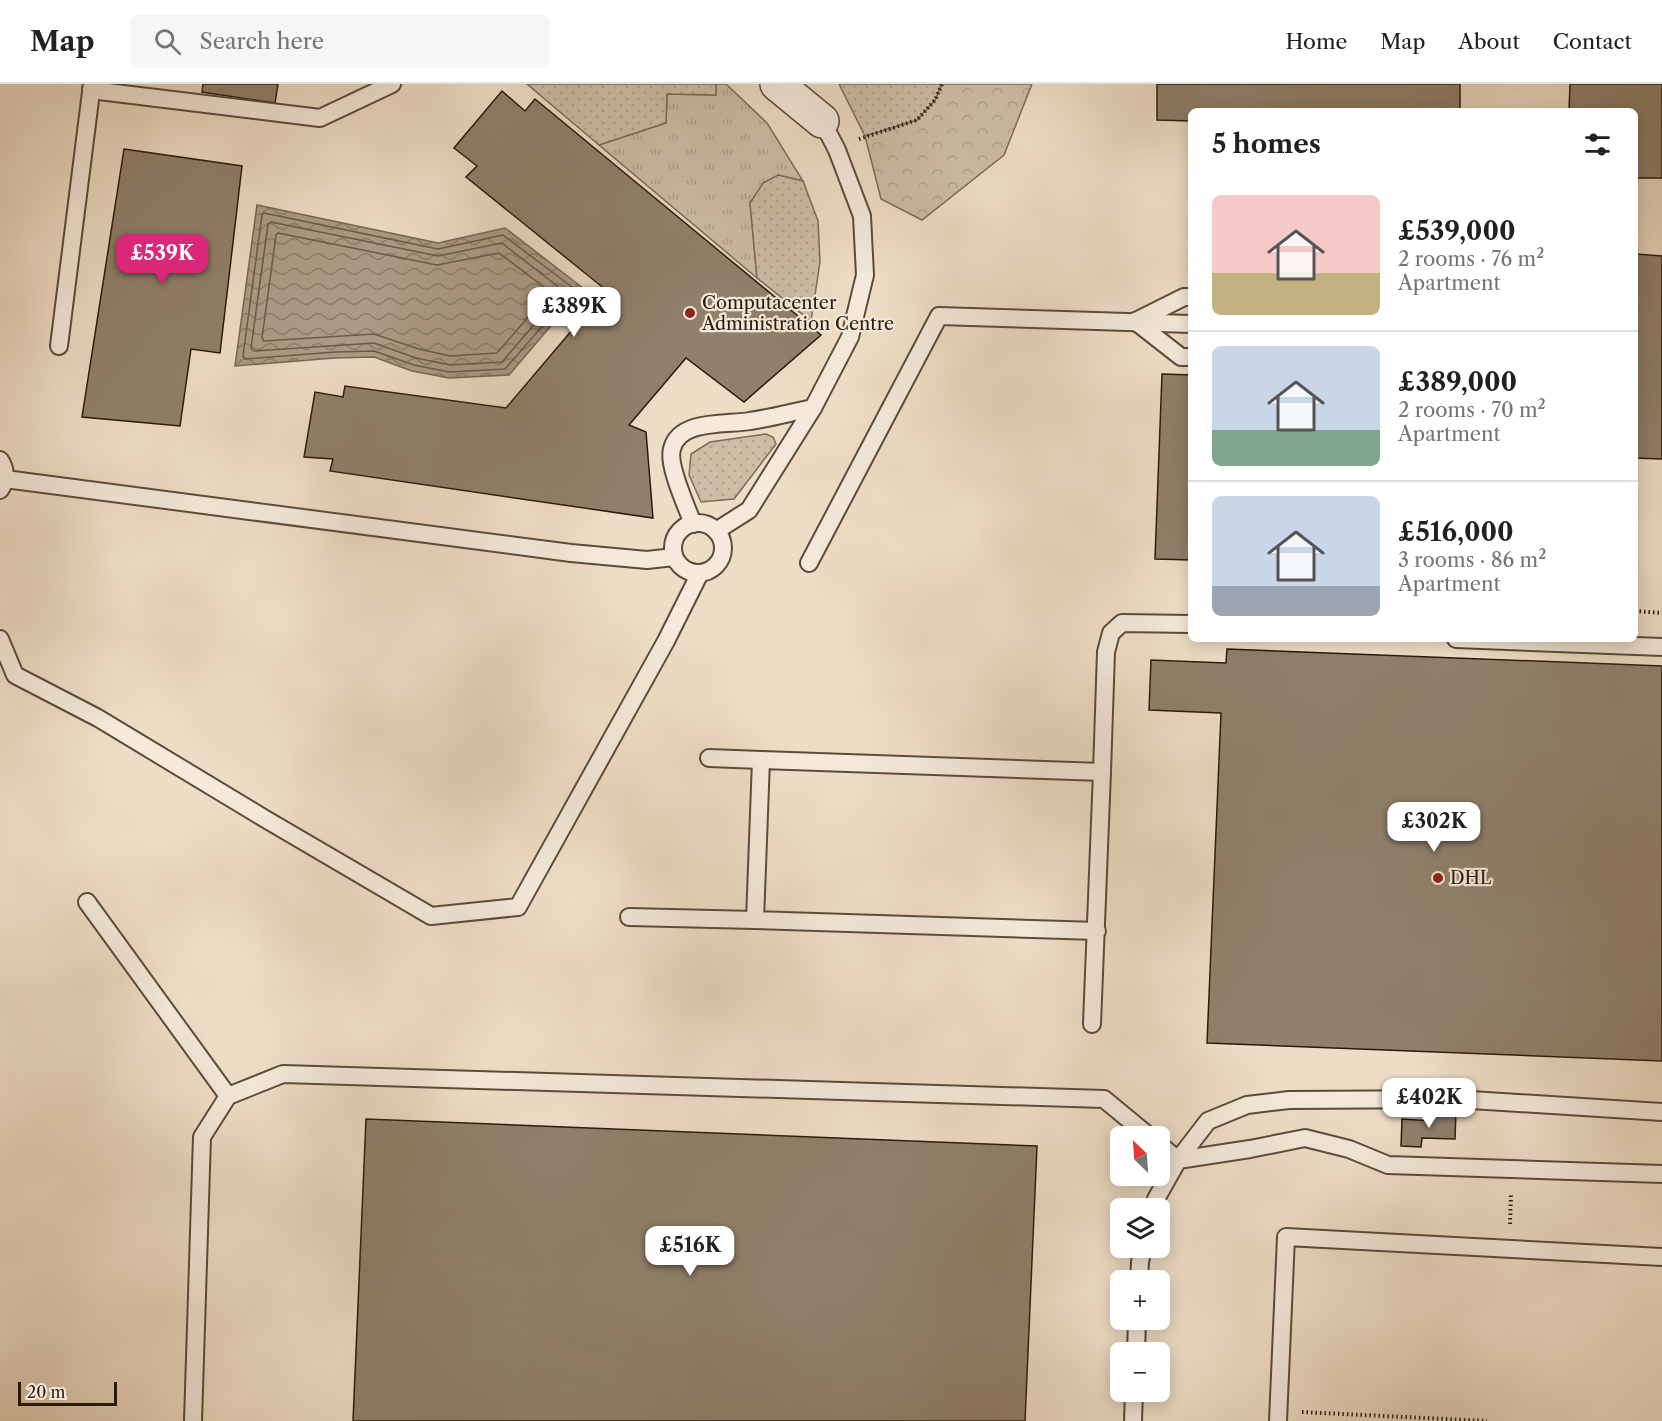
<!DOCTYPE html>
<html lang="en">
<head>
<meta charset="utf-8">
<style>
  body { margin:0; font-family:"Libre Caslon Text",serif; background:#f6f6f6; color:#202124; height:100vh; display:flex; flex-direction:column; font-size:22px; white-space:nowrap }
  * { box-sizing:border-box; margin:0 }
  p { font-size:20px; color:#757577 }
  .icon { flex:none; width:33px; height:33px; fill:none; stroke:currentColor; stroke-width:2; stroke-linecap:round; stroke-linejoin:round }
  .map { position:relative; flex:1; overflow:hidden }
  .panel { position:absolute; left:1188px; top:24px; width:450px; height:534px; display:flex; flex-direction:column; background:#fff; border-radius:9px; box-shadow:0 3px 15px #0003 }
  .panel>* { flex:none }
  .needle { width:39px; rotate:335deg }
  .controls { position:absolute; left:1110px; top:1042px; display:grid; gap:12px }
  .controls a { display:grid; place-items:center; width:60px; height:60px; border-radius:9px; background:#fff; box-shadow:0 3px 15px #0003; font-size:30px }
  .scale { position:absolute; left:18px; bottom:15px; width:99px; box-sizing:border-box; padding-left:6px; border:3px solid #2a1b0b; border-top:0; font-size:16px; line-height:21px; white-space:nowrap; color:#2a1b0b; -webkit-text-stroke:4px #f4e9da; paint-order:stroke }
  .price { position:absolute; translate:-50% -51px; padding:0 14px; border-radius:12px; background:#fff; color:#222; font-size:20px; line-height:39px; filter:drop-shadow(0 2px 3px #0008) }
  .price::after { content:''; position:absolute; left:50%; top:36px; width:18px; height:14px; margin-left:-9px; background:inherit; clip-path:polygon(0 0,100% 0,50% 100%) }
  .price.active { background:#db2777; color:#fff }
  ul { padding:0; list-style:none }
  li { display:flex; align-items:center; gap:18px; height:150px; padding:0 24px }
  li+li { border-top:2px solid #e0e0e0 }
  li span { display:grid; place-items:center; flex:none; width:168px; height:120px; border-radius:9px; color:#555 }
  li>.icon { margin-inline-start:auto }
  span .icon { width:72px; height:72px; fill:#fffc; stroke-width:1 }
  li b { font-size:26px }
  h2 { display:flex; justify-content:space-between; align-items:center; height:72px; padding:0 24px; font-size:26px }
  header { display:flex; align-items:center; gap:36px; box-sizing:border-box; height:84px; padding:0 30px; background:#fff; border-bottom:2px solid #e0e0e0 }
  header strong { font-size:28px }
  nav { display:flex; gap:33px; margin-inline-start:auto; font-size:21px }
  .search { width:420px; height:54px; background:#f6f6f6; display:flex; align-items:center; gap:15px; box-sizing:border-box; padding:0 21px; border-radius:9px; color:#757577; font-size:22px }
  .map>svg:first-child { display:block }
  .grass { fill:url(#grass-tufts); stroke:#7c6c58; stroke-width:1.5 }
  .forest { fill:url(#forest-crowns); stroke:#7c6c58; stroke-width:1.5 }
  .garden { fill:url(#garden-dots); stroke:#7c6c58; stroke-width:1.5 }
  .water { fill:url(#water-waves); stroke:#776855; stroke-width:1.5 }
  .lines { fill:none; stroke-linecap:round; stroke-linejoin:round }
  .shore { stroke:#6a5b48; stroke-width:1.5 }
  .building { fill:#90806c; stroke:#2a1b0b; stroke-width:1.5 }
  .service-casing { stroke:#5b4c3a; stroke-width:20 }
  .minor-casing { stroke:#5b4c3a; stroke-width:36 }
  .path { stroke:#2a1b0b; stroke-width:4; stroke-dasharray:1.5 3; stroke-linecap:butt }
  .service { stroke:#f4e9da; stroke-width:16 }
  .minor { stroke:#f4e9da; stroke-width:33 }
  .poi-dot { fill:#8f2418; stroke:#f4e9da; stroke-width:2 }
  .labels { text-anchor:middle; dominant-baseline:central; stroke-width:4.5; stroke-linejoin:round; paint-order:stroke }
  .poi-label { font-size:18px; fill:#2a1b0b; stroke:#f4e9da; text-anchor:start }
</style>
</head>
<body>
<header>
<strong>Map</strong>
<div class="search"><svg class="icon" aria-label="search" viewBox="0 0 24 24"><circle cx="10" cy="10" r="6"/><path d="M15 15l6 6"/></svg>Search here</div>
<nav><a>Home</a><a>Map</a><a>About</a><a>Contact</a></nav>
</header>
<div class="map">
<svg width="1662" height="1337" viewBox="0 0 1662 1337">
  <defs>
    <pattern id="grass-tufts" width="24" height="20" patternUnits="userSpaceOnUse" patternTransform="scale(1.5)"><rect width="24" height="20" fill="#cdbca6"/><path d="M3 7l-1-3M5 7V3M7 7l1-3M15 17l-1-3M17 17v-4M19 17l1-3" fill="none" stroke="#b0a18e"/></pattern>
    <pattern id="forest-crowns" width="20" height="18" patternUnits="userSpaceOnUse" patternTransform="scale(1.5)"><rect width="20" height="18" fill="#cdbca6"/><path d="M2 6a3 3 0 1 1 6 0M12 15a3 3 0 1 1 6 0" fill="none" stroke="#b0a18e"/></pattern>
    <pattern id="garden-dots" width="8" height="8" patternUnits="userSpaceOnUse" patternTransform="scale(1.5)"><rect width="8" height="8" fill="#cdbca6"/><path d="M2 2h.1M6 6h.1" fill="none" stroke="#b0a18e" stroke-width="1.8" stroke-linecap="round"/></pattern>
    <pattern id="water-waves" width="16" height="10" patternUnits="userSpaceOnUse" patternTransform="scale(1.5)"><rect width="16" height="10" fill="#ab9b86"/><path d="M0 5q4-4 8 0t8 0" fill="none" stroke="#8b7e6c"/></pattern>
  </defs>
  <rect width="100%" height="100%" fill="#eeddc6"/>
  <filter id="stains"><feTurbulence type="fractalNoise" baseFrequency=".00333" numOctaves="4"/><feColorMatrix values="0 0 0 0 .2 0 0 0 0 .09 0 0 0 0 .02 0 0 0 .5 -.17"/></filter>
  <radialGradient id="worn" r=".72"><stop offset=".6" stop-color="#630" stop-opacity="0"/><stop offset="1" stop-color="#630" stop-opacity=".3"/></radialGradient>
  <polygon class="grass" points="716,0 726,0 767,39 803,97 778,91 750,118 757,194 599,61 666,39 667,10 716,11"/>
  <polygon class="forest" points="942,0 1032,0 1004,71 922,136 881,115 865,52 917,36 935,16"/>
  <g class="garden">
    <polygon points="527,0 716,0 716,11 667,10 666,39 599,61"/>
    <polygon points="839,0 942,0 935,16 917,36 865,52"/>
    <polygon points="778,91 803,97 818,137 820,178 811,237 757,194 750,119 763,99"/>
    <polygon points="766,350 773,353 776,360 734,415 701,418 689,391 691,370 710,358"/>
  </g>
  <polygon class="water" points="257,121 438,159 505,144 583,204 509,291 449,294 412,287 374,273 335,274 235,282"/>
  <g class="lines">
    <g class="shore">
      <polygon points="264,129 438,165 503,151 572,203 573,207 505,285 449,288 414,281 374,267 335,268 245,275 243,272 262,131"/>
      <polygon points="271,138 438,172 502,159 561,205 562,208 502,278 450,281 416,274 374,259 254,267 251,264 268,140"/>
      <polygon points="278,149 437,181 499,169 548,206 549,209 497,269 450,272 419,265 374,250 264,257 262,254 276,151"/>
    </g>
  </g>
  <g class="building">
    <polygon points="203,0 278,0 275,19 202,8"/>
    <polygon points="1157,0 1460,0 1460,27 1191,27 1191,37 1157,36"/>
    <polygon points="1570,0 1662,0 1662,94 1635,94 1635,27 1569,27"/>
    <polygon points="502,7 525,27 535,15 821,251 744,318 686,274 629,341 646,348 653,434 330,387 333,375 304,373 315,308 343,313 345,302 506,324 606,206 466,93 477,82 454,64"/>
    <polygon points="124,65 242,82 220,269 191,265 180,342 82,333"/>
    <polygon points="1635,170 1662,172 1662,375 1635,374"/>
    <polygon points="1162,290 1191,291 1191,476 1155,475"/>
    <polygon points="1227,565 1662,582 1662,977 1207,959 1221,629 1149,626 1151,576 1226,579"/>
    <polygon points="1434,1027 1456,1028 1455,1055 1422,1054 1421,1063 1401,1062 1402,1035 1433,1037"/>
    <polygon points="366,1035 1037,1062 1025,1337 353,1337"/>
  </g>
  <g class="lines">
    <defs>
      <g id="service">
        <polyline points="91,6 320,34 392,0"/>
        <polyline points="1135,237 1181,273 1191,273"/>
        <polyline points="1136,237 1184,213 1191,213"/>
        <polyline points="59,262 92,0"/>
        <path d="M0 376C6 385 7 396 0 406"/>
        <polyline points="5,395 571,469 647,476 674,473"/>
        <circle cx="698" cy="464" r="25"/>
        <path d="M693 440C687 423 667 381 672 365 679 335 727 341 750 337 771 334 792 328 813 324"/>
        <polyline points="716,447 749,426 813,324 850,253 865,191 862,132 837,66 822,37"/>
        <polyline points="809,479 939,232 1191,240"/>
        <polyline points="0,555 15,591 98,634 267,736 431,832 518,823 666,557 700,489"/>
        <polyline points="1456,555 1662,563"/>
        <polyline points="709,674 761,676"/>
        <polyline points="1102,688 1106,568 1111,549 1122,539 1191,540"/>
        <polyline points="87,818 228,1012"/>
        <polyline points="629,833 755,836"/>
        <polyline points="1092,940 1102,688 761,676 755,836 1097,847"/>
        <polyline points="1160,1061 1178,1076 1250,1065 1305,1054 1349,1065 1388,1081 1662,1090"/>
        <polyline points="1153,1125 1156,1115 1178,1076 1208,1037 1247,1021 1289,1016 1455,1015 1662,1028"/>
        <polyline points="1139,1197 1140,1178 1143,1164"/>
        <polyline points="1136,1269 1137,1236"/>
        <polyline points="193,1337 202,1053 228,1012 283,990 1104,1015 1150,1053"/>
        <polyline points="1133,1337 1134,1308"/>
        <polyline points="1278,1337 1286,1153 1662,1173"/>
      </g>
      <polyline id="minor" points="777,0 822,37"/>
    </defs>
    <use href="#service" class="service-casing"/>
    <use href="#minor" class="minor-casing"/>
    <g class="path">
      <polyline points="859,55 917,36 935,16 942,0"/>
      <polyline points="1635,527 1662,529"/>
      <polyline points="1510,1140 1511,1109"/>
      <polyline points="1302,1328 1487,1337"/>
    </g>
    <use href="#service" class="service"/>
    <use href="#minor" class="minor"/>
  </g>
  <g class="poi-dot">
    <circle cx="690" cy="229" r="6"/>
    <circle cx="1438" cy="794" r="6"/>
  </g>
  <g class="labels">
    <g class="poi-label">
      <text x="702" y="219">Computacenter<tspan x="702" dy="21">Administration Centre</tspan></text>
      <text x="1450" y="794">DHL</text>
    </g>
  </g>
  <rect width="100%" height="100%" filter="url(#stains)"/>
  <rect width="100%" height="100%" fill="url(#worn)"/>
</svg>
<div class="controls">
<a><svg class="needle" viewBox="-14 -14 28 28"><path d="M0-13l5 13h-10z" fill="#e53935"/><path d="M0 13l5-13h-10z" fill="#757577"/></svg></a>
<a><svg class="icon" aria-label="layers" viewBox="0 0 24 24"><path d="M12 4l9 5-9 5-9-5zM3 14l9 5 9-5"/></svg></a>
<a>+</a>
<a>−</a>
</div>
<div class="scale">20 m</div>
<b class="price active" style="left:162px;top:201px">£539K</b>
<b class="price" style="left:574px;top:254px">£389K</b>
<b class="price" style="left:1434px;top:769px">£302K</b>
<b class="price" style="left:1429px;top:1045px">£402K</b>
<b class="price" style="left:690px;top:1193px">£516K</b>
<section class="panel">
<h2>5 homes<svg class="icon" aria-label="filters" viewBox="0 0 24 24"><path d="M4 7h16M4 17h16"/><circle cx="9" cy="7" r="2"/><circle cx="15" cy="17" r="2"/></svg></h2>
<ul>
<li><span style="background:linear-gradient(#f6c9c9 65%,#c2b280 0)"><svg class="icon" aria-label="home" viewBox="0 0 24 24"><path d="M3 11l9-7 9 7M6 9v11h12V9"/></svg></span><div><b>£539,000</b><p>2 rooms · 76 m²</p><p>Apartment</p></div></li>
<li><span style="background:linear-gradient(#c9d6e8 70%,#7fa58c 0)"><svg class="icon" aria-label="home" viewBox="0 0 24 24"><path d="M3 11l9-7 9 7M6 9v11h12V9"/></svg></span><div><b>£389,000</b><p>2 rooms · 70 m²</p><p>Apartment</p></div></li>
<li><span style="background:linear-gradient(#c9d6e8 75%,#9aa5b1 0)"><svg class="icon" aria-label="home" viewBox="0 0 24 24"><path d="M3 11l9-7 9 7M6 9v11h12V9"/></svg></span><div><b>£516,000</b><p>3 rooms · 86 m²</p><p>Apartment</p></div></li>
</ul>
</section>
</div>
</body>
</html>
